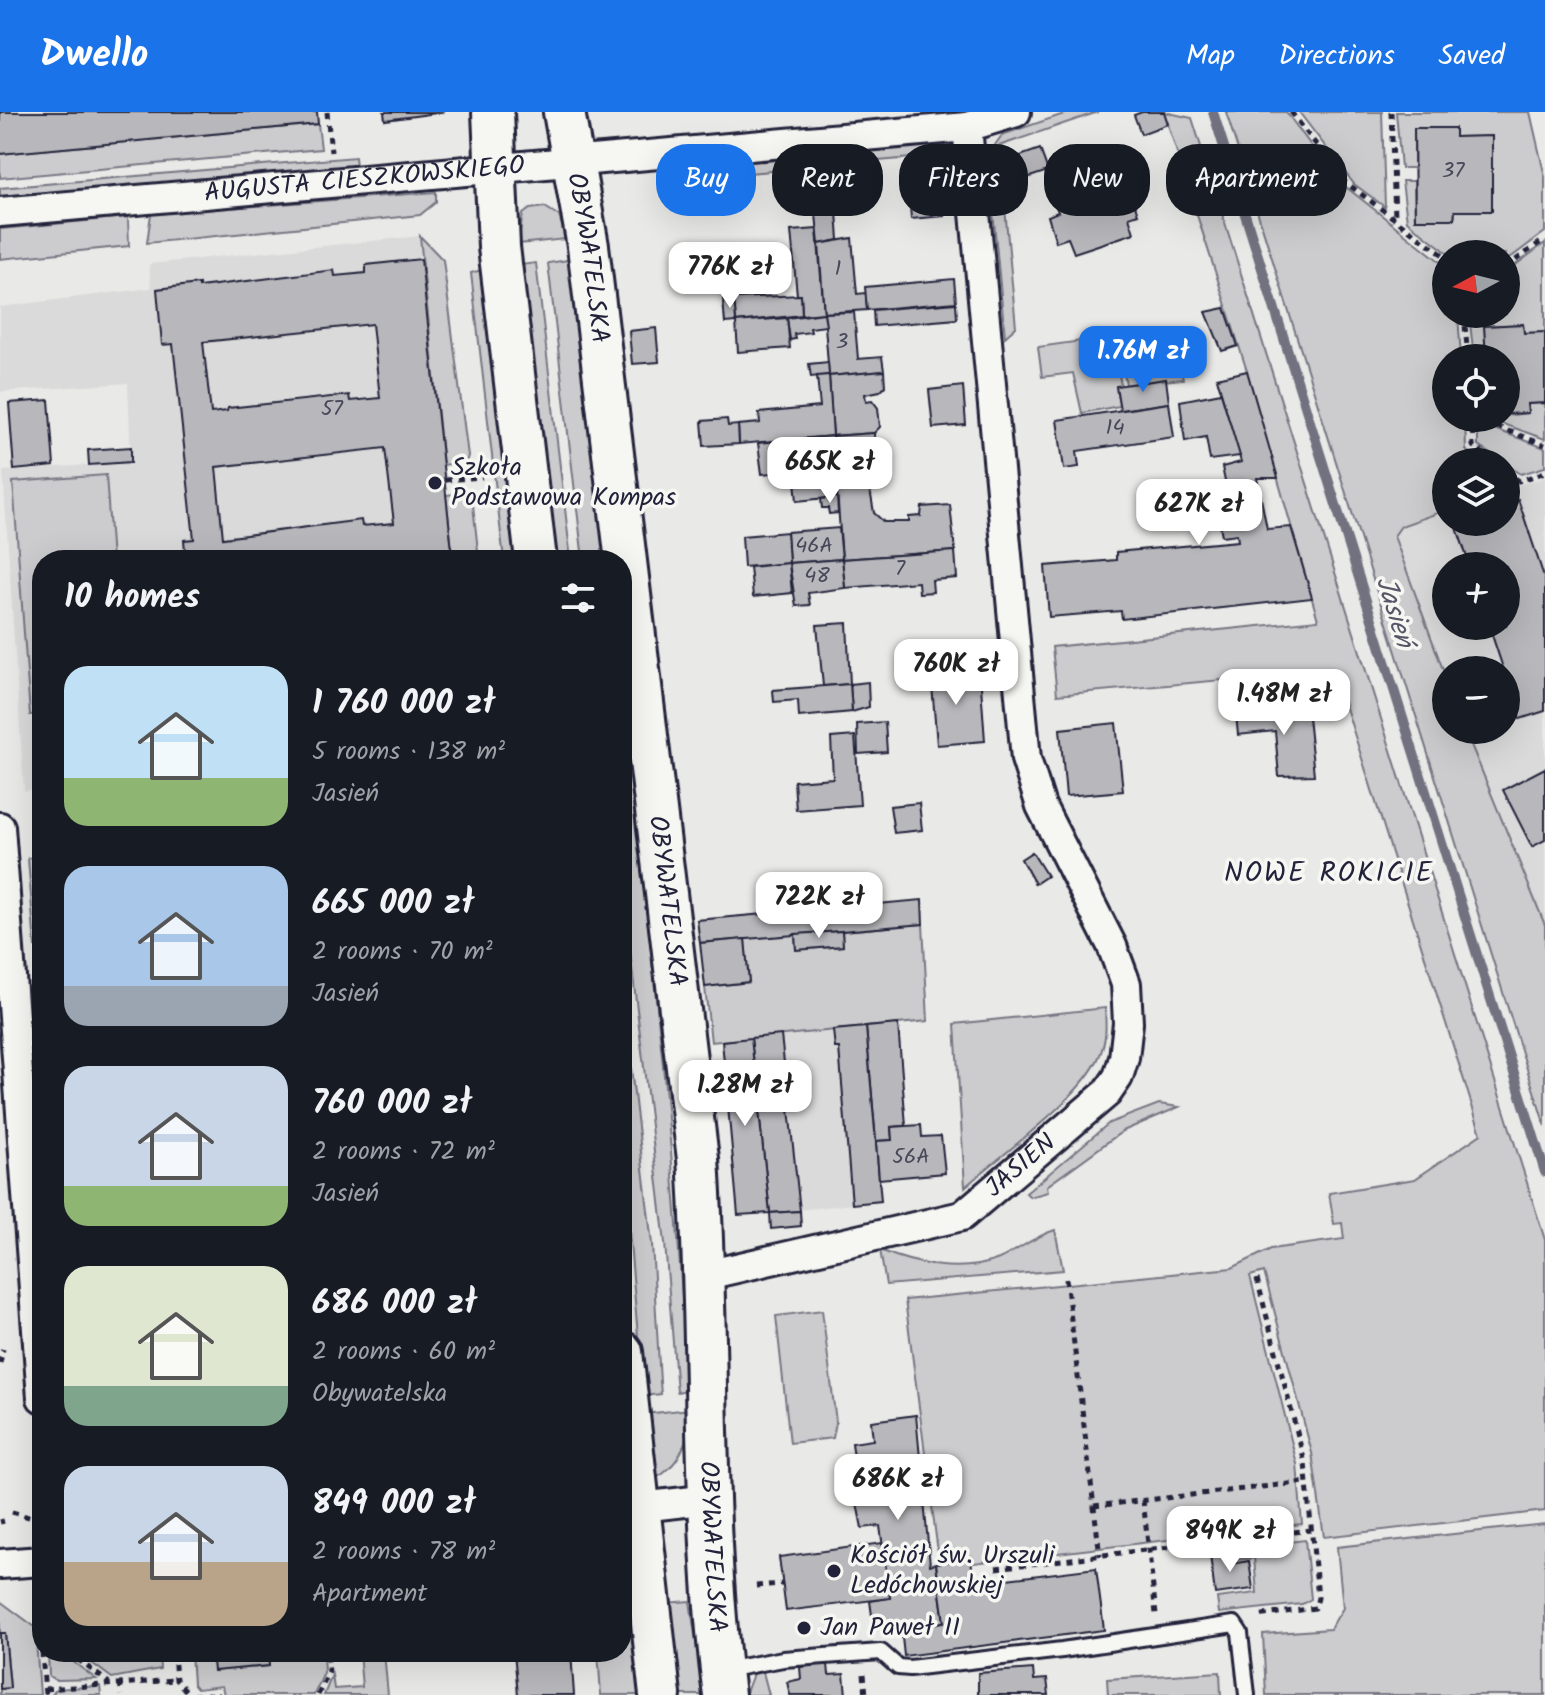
<!DOCTYPE html>
<html lang="en">
<head>
<meta charset="utf-8">
<style>
  body { margin:0; font-family:Kalam,sans-serif; background:#20242c; color:#f1f3f6; height:100vh; display:flex; flex-direction:column; font-size:30px; white-space:nowrap }
  * { box-sizing:border-box; margin:0 }
  p { font-size:26px; color:#9ea1a6 }
  .icon { flex:none; width:44px; height:44px; fill:none; stroke:currentColor; stroke-width:2; stroke-linecap:round; stroke-linejoin:round }
  .map { position:relative; flex:1; overflow:hidden }
  .sheet { position:absolute; left:32px; top:438px; width:600px; height:1112px; display:flex; flex-direction:column; background:#171b24; border-radius:32px; box-shadow:0 8px 32px #0002 }
  .sheet>* { flex:none }
  .hud { position:absolute; left:656px; top:32px; width:760px; height:72px; display:flex; gap:16px }
  .needle { width:52px; rotate:263deg }
  .buttons { position:absolute; left:1432px; top:128px; display:grid; gap:16px }
  .buttons a { display:grid; place-items:center; width:88px; height:88px; border-radius:50%; background:#171b24; box-shadow:0 8px 32px #0002; font-size:40px }
  .price { position:absolute; translate:-50% -68px; padding:0 18px; border-radius:16px; background:#fff; color:#222; font-size:26px; line-height:52px; filter:drop-shadow(0 2px 4px #0008) }
  .price::after { content:''; position:absolute; left:50%; top:48px; width:24px; height:18px; margin-left:-12px; background:inherit; clip-path:polygon(0 0,100% 0,50% 100%) }
  .price.active { background:#1a73e8; color:#fff }
  ul { padding:0; list-style:none }
  li { display:flex; align-items:center; gap:24px; height:200px; padding:0 32px }
  li span { display:grid; place-items:center; flex:none; width:224px; height:160px; border-radius:24px; color:#555 }
  li>.icon { margin-inline-start:auto }
  span .icon { width:96px; height:96px; fill:#fffc; stroke-width:1 }
  li b { font-size:34px }
  h2 { display:flex; justify-content:space-between; align-items:center; height:96px; padding:0 32px; font-size:34px }
  .chip { padding:0 28px; border-radius:32px; background:#171b24; box-shadow:0 8px 32px #0002; font-size:28px; line-height:72px }
  .chip.active { background:#1a73e8; color:#fff }
  header { display:flex; align-items:center; gap:48px; box-sizing:border-box; height:112px; padding:0 40px; background:#1a73e8; color:#fff }
  header strong { font-size:38px }
  nav { display:flex; gap:44px; margin-inline-start:auto; font-size:28px }
  .map>svg:first-child { display:block }
  .built { fill:#dadada; fill-rule:evenodd }
  .green { fill:#ccccce; stroke:#777784; stroke-width:2 }
  .lines { fill:none; stroke-linecap:round; stroke-linejoin:round }
  .stream { stroke:#71717f; stroke-width:10 }
  .building { fill:#b8b8bc; stroke:#22223b; stroke-width:2; fill-rule:evenodd }
  .service-casing { stroke:#22223b; stroke-width:20 }
  .minor-casing { stroke:#22223b; stroke-width:34 }
  .secondary-casing { stroke:#22223b; stroke-width:46 }
  .path { stroke:#22223b; stroke-width:5; stroke-dasharray:6 6; stroke-linecap:butt }
  .service { stroke:#f6f6f2; stroke-width:14 }
  .minor { stroke:#f6f6f2; stroke-width:28 }
  .secondary { stroke:#f6f6f2; stroke-width:40 }
  .poi-dot { fill:#22223b; stroke:#f6f6f2; stroke-width:3 }
  .labels { text-anchor:middle; dominant-baseline:central; stroke-width:7; stroke-linejoin:round; paint-order:stroke }
  .number-label { font-size:22px; fill:#48485b }
  .street-label { font-size:26px; fill:#22223b; stroke:#f6f6f2 }
  .poi-label { font-size:26px; fill:#22223b; stroke:#f6f6f2; text-anchor:start }
  .water-label { font-size:28px; font-style:italic; fill:#565668; stroke:#f6f6f2 }
  .neighbourhood-label { font-size:28px; letter-spacing:2px; fill:#22223b; stroke:#f6f6f2 }
</style>
</head>
<body>
<header>
<strong>Dwello</strong>
<nav><a>Map</a><a>Directions</a><a>Saved</a></nav>
</header>
<div class="map">
<svg width="1545" height="1583" viewBox="0 0 1545 1583">
  <rect width="100%" height="100%" fill="#e9e9e7"/>
  <filter id="ink" filterUnits="userSpaceOnUse"><feTurbulence type="fractalNoise" baseFrequency=".0125" numOctaves="2"/><feDisplacementMap in="SourceGraphic" scale="16" xChannelSelector="R" yChannelSelector="G"/><feConvolveMatrix kernelMatrix="1 2 1 2 8 2 1 2 1" color-interpolation-filters="sRGB"/></filter>
  <g filter="url(#ink)">
    <g class="built">
      <polygon points="420,124 453,448 42,448 42,677 24,679 3,359 131,350 128,271 0,280 0,195 151,176 149,152"/>
      <path d="M1545 365V813L1465 618H1506V558H1446V566L1394 424 1401 414 1446 398V410H1506V377ZM1446 454H1506V514H1446Z"/>
      <polygon points="866,915 881,1089 770,1101 751,926"/>
    </g>
    <g class="green">
      <polygon points="1070,0 1098,0 993,36 1002,23"/>
      <polygon points="1164,0 1192,6 1545,1128 1545,1399 1324,1425 1312,1341 1264,1160 1250,1164 1297,1352 1302,1412 974,1451 972,1444 939,1448 905,1188 1232,1156 1271,1137 1344,1127 1342,1111 1334,1112 1329,1081 1415,1067 1481,1022 1334,558 1057,583 1052,535 1318,508 1247,259"/>
      <polygon points="1226,0 1286,0 1336,67 1442,151 1446,161 1446,202 1458,202 1461,246 1446,246 1446,306 1465,306 1466,338 1477,350 1446,350 1446,398 1401,414 1394,424 1446,566 1446,618 1465,618 1545,813 1545,1014"/>
      <polygon points="1299,0 1382,0 1385,95 1354,72"/>
      <polygon points="1396,0 1530,0 1545,65 1545,120 1506,149 1506,142 1449,142 1407,109 1402,69 1414,69 1415,107 1454,107 1455,99 1492,99 1491,24 1455,25 1454,16 1414,16 1414,56 1401,56"/>
      <polygon points="318,12 321,37 0,66 0,42"/>
      <polygon points="930,33 948,36 954,42 663,69 663,58"/>
      <polygon points="1000,42 1016,215 1005,225 989,58 991,46"/>
      <polygon points="355,45 356,54 0,85 0,76"/>
      <polygon points="436,80 436,90 420,103 147,131 151,102"/>
      <polygon points="545,95 559,104 566,127 518,132 523,102 530,97"/>
      <polygon points="128,105 129,134 0,147 0,117"/>
      <polygon points="420,124 443,148 468,344 466,350 443,353"/>
      <polygon points="1545,131 1545,220 1524,221 1523,212 1485,214 1486,246 1474,246 1469,202 1506,202 1506,160"/>
      <polygon points="568,148 606,448 583,448 548,151"/>
      <polygon points="536,151 571,448 554,448 520,153"/>
      <polygon points="485,157 518,448 504,448 471,161"/>
      <polygon points="1171,221 1183,267 1126,273 1119,230"/>
      <polygon points="1095,227 1098,233 1114,231 1121,274 1116,275 1119,294 1082,301 1073,261 1042,265 1038,235"/>
      <polygon points="1545,291 1545,327 1486,306 1528,301 1527,292"/>
      <polygon points="1478,311 1545,336 1545,355 1521,362 1478,334"/>
      <polygon points="106,363 112,448 42,448 42,602 30,603 13,370"/>
      <polygon points="469,380 472,384 479,448 453,448 446,383"/>
      <path d="M622 588C649 818 677 1047 687 1278L677 1280 665 1131 622 772Z"/>
      <polygon points="42,744 42,834 35,835 28,746"/>
      <polygon points="923,812 928,909 711,930 705,875 749,870 745,827 795,822 796,838 843,834 842,819"/>
      <polygon points="622,881 652,1132 660,1270 661,1282 643,1284 622,1035"/>
      <path d="M1105 896C1106 914 1107 928 1099 945 1082 985 1000 1044 965 1075L955 912Z"/>
      <polygon points="1159,992 1179,995 1123,1019 1047,1074 1048,1080 1030,1085 1026,1081 1109,1011"/>
      <path d="M1055 1118 1063 1158 886 1173 880 1138C915 1153 962 1162 999 1147 1019 1138 1033 1125 1055 1118Z"/>
      <polygon points="822,1198 836,1310 833,1326 790,1331 776,1204"/>
      <path d="M690 1297C690 1326 682 1352 655 1367L645 1302Z"/>
      <polygon points="1545,1412 1545,1583 1266,1583 1263,1522 1330,1517 1343,1496 1337,1435"/>
      <polygon points="1305,1428 1311,1487 1302,1492 1219,1501 1217,1486 1257,1481 1254,1446 1235,1448 1234,1436"/>
      <polygon points="0,1489 35,1515 40,1583 0,1583 0,1577 10,1576 5,1521 0,1521"/>
      <polygon points="690,1489 704,1583 678,1583 666,1491"/>
      <polygon points="629,1495 640,1583 601,1583 598,1540 622,1540 622,1496"/>
      <polygon points="48,1540 60,1540 96,1567 55,1568 49,1564"/>
      <polygon points="77,1540 159,1540 160,1557 112,1566"/>
      <polygon points="191,1540 212,1540 215,1559 268,1554 268,1540 323,1540 324,1561 314,1583 224,1583 222,1574 197,1577 193,1572"/>
      <polygon points="359,1540 384,1540 388,1583 324,1583 332,1563 334,1577 362,1575"/>
      <polygon points="763,1560 769,1583 745,1583 753,1562"/>
      <polygon points="1220,1560 1221,1583 1108,1583 1107,1567"/>
      <polygon points="100,1574 101,1583 52,1583 56,1577"/>
    </g>
    <g class="lines">
      <polyline class="stream" points="1213,0 1545,1060"/>
    </g>
    <g class="building">
      <polygon points="0,0 317,0 318,12 0,42"/>
      <polygon points="384,0 444,0 385,8"/>
      <polygon points="1142,0 1164,0 1168,12 1141,22 1134,3"/>
      <polygon points="1414,16 1455,16 1455,25 1492,24 1492,99 1455,99 1454,107 1415,107"/>
      <polygon points="1040,37 1048,59 1027,66 1020,44"/>
      <polygon points="1122,55 1138,102 1129,105 1134,121 1074,141 1068,126 1056,130 1048,104 1058,100 1049,75 1062,70 1064,75"/>
      <polygon points="941,77 944,104 911,107 909,80"/>
      <polygon points="837,100 839,128 819,132 816,102"/>
      <polygon points="817,117 824,201 802,203 801,183 797,183 791,119"/>
      <polygon points="852,126 857,182 866,181 867,198 824,201 819,132"/>
      <path d="M421 147 453 448H186L184 428 194 427 173 232 162 233 157 177 199 172V175L334 158 335 164 366 161V153ZM372 212 380 286 350 289 349 283 228 296 227 299 211 301 203 230ZM385 336 394 411 362 414 361 408 223 426 216 355Z"/>
      <polygon points="954,167 956,190 867,198 865,175"/>
      <polygon points="801,183 802,203 736,210 734,186"/>
      <polygon points="734,186 736,210 725,211 723,187"/>
      <polygon points="956,191 957,207 874,214 873,198"/>
      <polygon points="1225,196 1238,234 1222,239 1206,200"/>
      <polygon points="854,200 858,247 882,245 884,259 829,264 824,201"/>
      <polygon points="824,201 826,214 810,216 811,220 794,222 795,227 790,228 787,206"/>
      <polygon points="787,206 790,236 738,240 736,210"/>
      <polygon points="1523,212 1524,221 1545,220 1545,291 1527,292 1528,301 1506,302 1506,246 1486,246 1484,214"/>
      <polygon points="656,216 659,250 632,252 629,219"/>
      <polygon points="828,250 829,263 811,265 809,252"/>
      <polygon points="884,259 885,274 880,279 865,282 866,289 872,288 878,296 880,315 874,321 833,324 829,264"/>
      <polygon points="1247,259 1278,366 1257,366 1267,417 1291,415 1312,486 1122,507 1121,499 1049,505 1045,454 1116,448 1116,440 1238,429 1237,422 1222,424 1218,401 1231,398 1222,355 1241,350 1217,266"/>
      <polygon points="829,263 833,324 739,332 738,313 760,311 759,301 820,295 817,264"/>
      <polygon points="1166,267 1169,291 1120,298 1116,274"/>
      <polygon points="963,274 966,313 933,316 929,278"/>
      <polygon points="1221,281 1240,344 1210,348 1206,325 1185,329 1180,289"/>
      <polygon points="49,288 54,354 14,358 9,291"/>
      <polygon points="1169,291 1174,325 1077,339 1079,355 1064,357 1057,308"/>
      <polygon points="727,307 728,314 738,313 739,332 704,334 702,309"/>
      <polygon points="874,321 876,345 866,354 874,401 884,410 909,410 909,405 921,404 922,395 950,393 955,439 842,447 833,324"/>
      <polygon points="833,324 837,385 797,389 794,359 762,362 758,331"/>
      <polygon points="131,335 131,350 89,353 88,338"/>
      <polygon points="837,385 838,401 829,402 828,396 822,396 821,387"/>
      <polygon points="1518,387 1545,468 1545,599 1520,607 1489,514 1506,514 1506,454 1470,454 1455,410 1506,410 1506,391"/>
      <polygon points="839,416 842,447 789,451 787,420"/>
      <polygon points="787,420 789,451 744,455 742,424"/>
      <polygon points="955,439 957,466 932,468 933,480 919,481 918,470 845,476 842,447"/>
      <polygon points="842,447 845,476 808,481 810,493 796,494 789,451"/>
      <polygon points="789,451 792,481 753,485 750,455"/>
      <polygon points="847,511 850,572 823,574 817,513"/>
      <polygon points="978,541 980,560 912,565 910,546"/>
      <polygon points="980,560 985,629 937,633 932,573 912,575 912,565"/>
      <polygon points="868,570 869,595 852,600 850,572"/>
      <polygon points="850,572 852,600 799,605 798,588 774,590 773,578"/>
      <polygon points="1307,595 1314,663 1279,664 1275,619 1238,623 1236,602"/>
      <polygon points="885,610 887,640 858,642 857,612"/>
      <polygon points="1116,611 1123,679 1066,684 1060,617"/>
      <polygon points="855,624 860,693 796,698 794,669 833,666 831,626"/>
      <polygon points="1545,656 1545,728 1532,735 1503,678"/>
      <polygon points="919,691 922,718 894,721 890,694"/>
      <polygon points="1032,740 1047,764 1035,772 1021,747"/>
      <polygon points="922,788 923,812 700,831 697,808"/>
      <polygon points="842,819 843,834 796,838 795,822"/>
      <polygon points="745,827 749,870 705,875 700,831"/>
      <polygon points="898,912 906,1014 891,1015 892,1028 876,1029 866,915"/>
      <polygon points="866,915 881,1089 852,1092 839,936 835,936 833,918"/>
      <polygon points="781,923 800,1099 770,1101 751,926"/>
      <polygon points="751,926 770,1101 738,1103 722,929"/>
      <polygon points="921,1013 922,1025 941,1024 945,1061 879,1067 876,1029 892,1028 891,1015"/>
      <polygon points="800,1099 801,1114 771,1117 770,1101"/>
      <polygon points="916,1303 930,1453 936,1451 944,1510 874,1518 870,1489 890,1486 880,1414 862,1416 851,1362 856,1361 852,1331 873,1328 871,1309"/>
      <polygon points="882,1431 890,1486 786,1499 779,1445"/>
      <polygon points="1229,1440 1231,1452 1249,1449 1253,1477 1215,1482 1210,1443"/>
      <polygon points="971,1447 974,1471 1096,1456 1104,1518 904,1544 901,1516 944,1510 936,1451"/>
      <polygon points="0,1521 5,1521 10,1576 0,1577"/>
      <polygon points="212,1540 268,1540 269,1554 214,1559"/>
      <polygon points="514,1540 571,1540 574,1583 518,1583"/>
      <polygon points="828,1552 829,1563 844,1562 846,1583 790,1583 787,1570 801,1567 800,1555"/>
      <polygon points="1033,1557 1034,1568 1047,1567 1049,1583 978,1583 978,1561"/>
    </g>
    <g class="lines">
      <defs>
        <polyline id="service" points="725,1558 783,1547 881,1540 898,1555 910,1556 1062,1538 1234,1512 1240,1521 1247,1583"/>
        <g id="minor">
          <path id="s1" d="M0 100 967 15 1016 0"/>
          <polyline points="0,715 42,1286"/>
          <path id="s2" d="M706 1163 962 1104 1107 981 1118 965 1124 946 1128 911 1126 872 1112 834 1041 694 1026 647 967 15"/>
          <polyline points="623,1397 711,1387"/>
          <polyline points="0,1452 42,1449"/>
        </g>
        <g id="secondary">
          <polyline points="493,0 499,135 536,448"/>
          <path id="s3" d="M564 0 588 134 698 1047C710 1225 701 1406 724 1583"/>
          <polyline points="622,1240 660,1583"/>
        </g>
      </defs>
      <use href="#service" class="service-casing"/>
      <use href="#minor" class="minor-casing"/>
      <use href="#secondary" class="secondary-casing"/>
      <g class="path">
        <polyline points="327,0 331,40"/>
        <polyline points="1291,0 1345,70 1446,145"/>
        <polyline points="1391,0 1395,105"/>
        <polyline points="1506,155 1545,127"/>
        <polyline points="1464,202 1468,246"/>
        <polyline points="1472,306 1473,334 1494,350"/>
        <polyline points="1474,306 1545,333"/>
        <polyline points="1506,359 1519,369 1545,360"/>
        <polyline points="445,368 482,365"/>
        <polyline points="1066,1167 1100,1444"/>
        <polyline points="1257,1167 1305,1351 1318,1486 1315,1496 1257,1504"/>
        <polyline points="0,1251 3,1237"/>
        <polyline points="1143,1388 1156,1502"/>
        <polyline points="1094,1394 1306,1370"/>
        <polyline points="12,1400 42,1409"/>
        <polyline points="0,1410 4,1409"/>
        <polyline points="996,1456 1311,1418"/>
        <polyline points="756,1474 782,1472"/>
        <polyline points="38,1495 42,1539"/>
        <polyline points="42,1540 45,1583"/>
        <polyline points="68,1540 109,1571"/>
        <polyline points="174,1540 176,1568 190,1583"/>
        <polyline points="864,1562 866,1583"/>
        <polyline points="120,1571 122,1583"/>
        <polyline points="45,1577 176,1568"/>
        <polyline points="193,1583 220,1583"/>
        <polyline points="318,1583 329,1560 327,1540"/>
      </g>
      <use href="#service" class="service"/>
      <use href="#minor" class="minor"/>
      <use href="#secondary" class="secondary"/>
    </g>
  </g>
  <g class="poi-dot">
    <circle cx="435" cy="371" r="8"/>
    <circle cx="834" cy="1459" r="8"/>
    <circle cx="804" cy="1516" r="8"/>
  </g>
  <g class="labels">
    <g class="number-label">
      <text x="1453" y="59">37</text>
      <text x="838" y="157">1</text>
      <text x="842" y="230">3</text>
      <text x="332" y="297">57</text>
      <text x="1115" y="316">14</text>
      <text x="814" y="434">46A</text>
      <text x="900" y="457">7</text>
      <text x="817" y="464">48</text>
      <text x="911" y="1045">56A</text>
    </g>
    <g class="street-label">
      <text stroke="none"><textPath href="#s1" startOffset="366">AUGUSTA CIESZKOWSKIEGO</textPath></text>
      <text stroke="none"><textPath href="#s3" startOffset="148">OBYWATELSKA</textPath></text>
      <text stroke="none"><textPath href="#s3" startOffset="796">OBYWATELSKA</textPath></text>
      <text stroke="none"><textPath href="#s2" startOffset="340">JASIEŃ</textPath></text>
      <text stroke="none"><textPath href="#s3" startOffset="1444">OBYWATELSKA</textPath></text>
    </g>
    <g class="poi-label">
      <text x="451" y="356">Szkoła<tspan x="451" dy="30">Podstawowa Kompas</tspan></text>
      <text x="850" y="1444">Kościół św. Urszuli<tspan x="850" dy="30">Ledóchowskiej</tspan></text>
      <text x="820" y="1516">Jan Paweł II</text>
    </g>
    <g class="water-label">
      <text transform="translate(1394 500) rotate(73)">Jasień</text>
    </g>
    <g class="neighbourhood-label">
      <text x="1329" y="761">NOWE ROKICIE</text>
    </g>
  </g>
</svg>
<div class="buttons">
<a><svg class="needle" viewBox="-14 -14 28 28"><path d="M0-13l5 13h-10z" fill="#e53935"/><path d="M0 13l5-13h-10z" fill="#9ea1a6"/></svg></a>
<a><svg class="icon" aria-label="locate" viewBox="0 0 24 24"><circle cx="12" cy="12" r="6"/><path d="M12 2v4M12 18v4M2 12h4M18 12h4"/></svg></a>
<a><svg class="icon" aria-label="layers" viewBox="0 0 24 24"><path d="M12 4l9 5-9 5-9-5zM3 14l9 5 9-5"/></svg></a>
<a>+</a>
<a>−</a>
</div>
<b class="price" style="left:730px;top:198px">776K zł</b>
<b class="price active" style="left:1143px;top:282px">1.76M zł</b>
<b class="price" style="left:830px;top:393px">665K zł</b>
<b class="price" style="left:1199px;top:435px">627K zł</b>
<b class="price" style="left:956px;top:595px">760K zł</b>
<b class="price" style="left:1284px;top:625px">1.48M zł</b>
<b class="price" style="left:819px;top:828px">722K zł</b>
<b class="price" style="left:745px;top:1016px">1.28M zł</b>
<b class="price" style="left:898px;top:1410px">686K zł</b>
<b class="price" style="left:1230px;top:1462px">849K zł</b>
<div class="hud">
<a class="chip active">Buy</a>
<a class="chip">Rent</a>
<a class="chip">Filters</a>
<a class="chip">New</a>
<a class="chip">Apartment</a>
</div>
<section class="sheet">
<h2>10 homes<svg class="icon" aria-label="filters" viewBox="0 0 24 24"><path d="M4 7h16M4 17h16"/><circle cx="9" cy="7" r="2"/><circle cx="15" cy="17" r="2"/></svg></h2>
<ul>
<li><span style="background:linear-gradient(#bfe0f5 70%,#8fb573 0)"><svg class="icon" aria-label="home" viewBox="0 0 24 24"><path d="M3 11l9-7 9 7M6 9v11h12V9"/></svg></span><div><b>1 760 000 zł</b><p>5 rooms · 138 m²</p><p>Jasień</p></div></li>
<li><span style="background:linear-gradient(#a9c7e8 75%,#9aa5b1 0)"><svg class="icon" aria-label="home" viewBox="0 0 24 24"><path d="M3 11l9-7 9 7M6 9v11h12V9"/></svg></span><div><b>665 000 zł</b><p>2 rooms · 70 m²</p><p>Jasień</p></div></li>
<li><span style="background:linear-gradient(#c9d6e8 75%,#8fb573 0)"><svg class="icon" aria-label="home" viewBox="0 0 24 24"><path d="M3 11l9-7 9 7M6 9v11h12V9"/></svg></span><div><b>760 000 zł</b><p>2 rooms · 72 m²</p><p>Jasień</p></div></li>
<li><span style="background:linear-gradient(#dfe7d0 75%,#7fa58c 0)"><svg class="icon" aria-label="home" viewBox="0 0 24 24"><path d="M3 11l9-7 9 7M6 9v11h12V9"/></svg></span><div><b>686 000 zł</b><p>2 rooms · 60 m²</p><p>Obywatelska</p></div></li>
<li><span style="background:linear-gradient(#c9d6e8 60%,#b9a48a 0)"><svg class="icon" aria-label="home" viewBox="0 0 24 24"><path d="M3 11l9-7 9 7M6 9v11h12V9"/></svg></span><div><b>849 000 zł</b><p>2 rooms · 78 m²</p><p>Apartment</p></div></li>
</ul>
</section>
</div>
</body>
</html>
